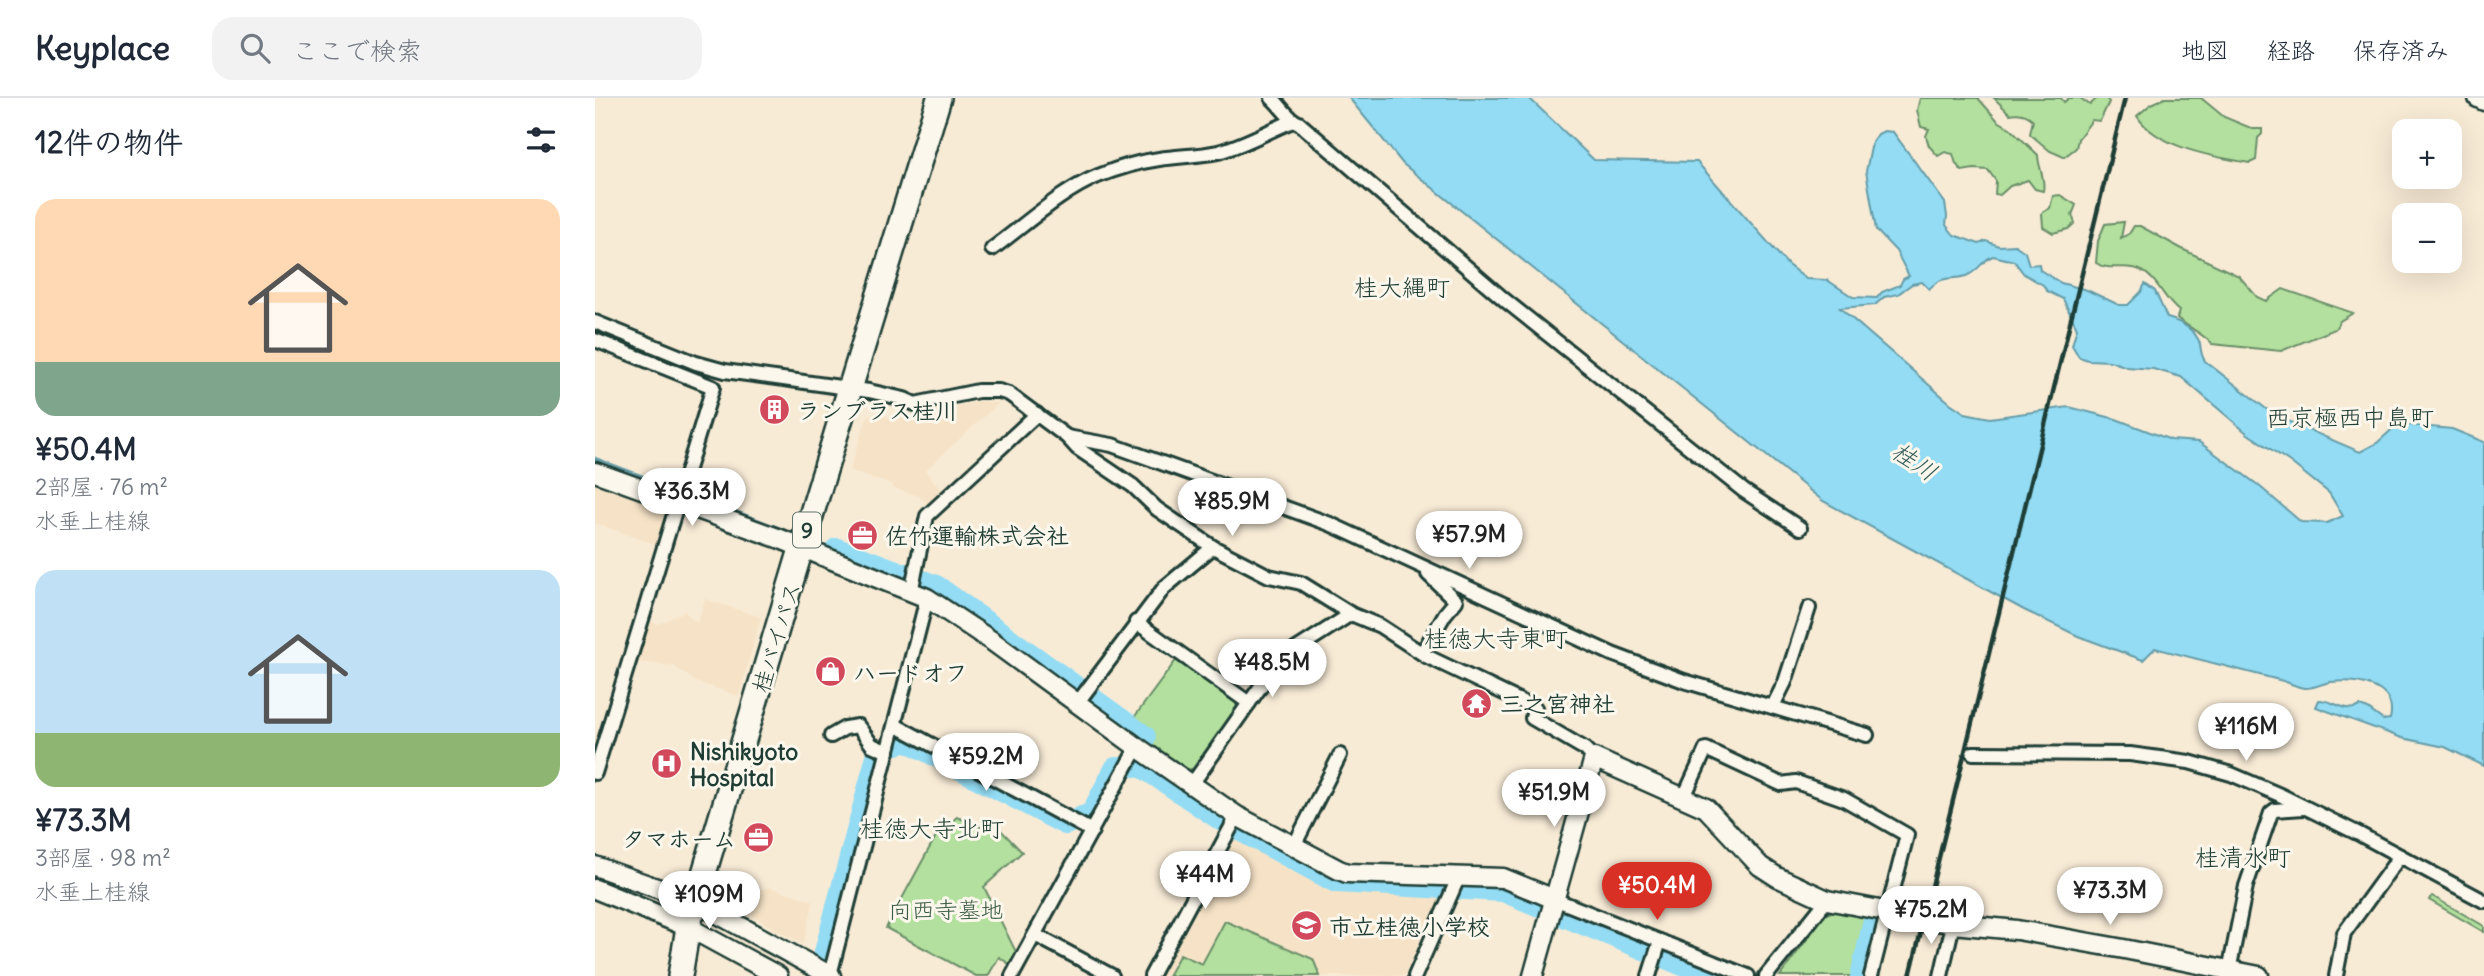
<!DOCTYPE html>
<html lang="ja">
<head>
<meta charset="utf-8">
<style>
  body { margin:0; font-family:Delius,"Klee One",sans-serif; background:#f2f2f3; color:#1f2937; height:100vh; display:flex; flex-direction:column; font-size:26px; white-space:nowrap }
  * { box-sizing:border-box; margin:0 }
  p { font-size:23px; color:#747a83 }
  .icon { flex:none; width:38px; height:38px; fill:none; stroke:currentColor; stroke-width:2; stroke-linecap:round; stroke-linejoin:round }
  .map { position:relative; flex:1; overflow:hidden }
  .panel { display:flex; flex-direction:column; background:#fff; width:595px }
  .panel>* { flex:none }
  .tools { position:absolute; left:1797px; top:21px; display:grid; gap:14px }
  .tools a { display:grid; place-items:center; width:70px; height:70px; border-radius:14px; background:#fff; box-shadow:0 7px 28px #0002; font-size:35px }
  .price { position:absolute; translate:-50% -60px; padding:0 16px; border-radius:24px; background:#fff; color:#222; font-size:23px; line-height:46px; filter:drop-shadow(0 2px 4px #0008) }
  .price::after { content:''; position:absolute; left:50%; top:42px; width:21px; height:16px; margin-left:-10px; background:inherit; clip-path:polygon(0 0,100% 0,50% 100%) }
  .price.active { background:#d93025; color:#fff }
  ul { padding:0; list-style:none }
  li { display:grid; align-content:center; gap:14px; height:371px; padding:0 35px }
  li span { display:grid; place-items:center; height:217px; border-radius:21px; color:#555 }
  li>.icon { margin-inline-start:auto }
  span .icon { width:126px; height:126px; fill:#fffc; stroke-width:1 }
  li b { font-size:30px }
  h2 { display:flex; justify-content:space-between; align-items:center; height:84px; padding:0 35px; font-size:30px }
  header { display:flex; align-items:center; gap:42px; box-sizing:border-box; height:98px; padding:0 35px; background:#fff; border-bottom:2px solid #e0e1e3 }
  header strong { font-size:33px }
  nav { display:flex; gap:38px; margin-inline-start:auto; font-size:24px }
  .search { width:490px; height:63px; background:#f2f2f3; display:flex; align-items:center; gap:18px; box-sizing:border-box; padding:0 24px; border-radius:21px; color:#747a83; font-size:26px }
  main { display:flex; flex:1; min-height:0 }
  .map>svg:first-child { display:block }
  .built { fill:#f6e3c7 }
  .green { fill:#b3e09e; stroke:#698e69; stroke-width:2 }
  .water { fill:#93dcf4; stroke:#659ca7; stroke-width:2; fill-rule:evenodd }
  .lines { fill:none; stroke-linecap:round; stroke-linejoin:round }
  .stream { stroke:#659ca7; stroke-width:4.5 }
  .river { stroke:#93dcf4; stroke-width:24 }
  .street-casing { stroke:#1f3d34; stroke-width:18 }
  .secondary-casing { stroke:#1f3d34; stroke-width:23 }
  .highway-casing { stroke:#1f3d34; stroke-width:28 }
  .street { stroke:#fbf7ec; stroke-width:12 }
  .secondary { stroke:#fbf7ec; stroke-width:18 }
  .highway { stroke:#fbf7ec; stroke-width:23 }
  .rail { stroke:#1f3d34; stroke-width:4.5 }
  .labels { text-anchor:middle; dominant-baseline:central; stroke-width:6; stroke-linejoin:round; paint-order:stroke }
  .shield { fill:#fbf7ec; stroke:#61756b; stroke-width:2 }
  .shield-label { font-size:21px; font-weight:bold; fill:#1f3d34 }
  .poi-label { font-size:23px; font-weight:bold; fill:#1f3d34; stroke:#fbf7ec; text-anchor:start }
  .street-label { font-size:23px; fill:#1f3d34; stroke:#fbf7ec }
  .park-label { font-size:23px; fill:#3d5e49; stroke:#fbf7ec }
  .neighbourhood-label { font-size:24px; fill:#1f3d34; stroke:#fbf7ec }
  .water-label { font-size:24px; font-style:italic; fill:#365d5a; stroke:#fbf7ec }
</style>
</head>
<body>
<header>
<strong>Keyplace</strong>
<div class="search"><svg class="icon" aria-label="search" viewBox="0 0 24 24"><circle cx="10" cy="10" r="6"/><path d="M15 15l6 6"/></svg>ここで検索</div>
<nav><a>地図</a><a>経路</a><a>保存済み</a></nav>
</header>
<main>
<section class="panel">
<h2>12件の物件<svg class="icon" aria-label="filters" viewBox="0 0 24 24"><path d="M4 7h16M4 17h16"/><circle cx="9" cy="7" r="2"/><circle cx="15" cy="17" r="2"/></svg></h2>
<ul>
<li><span style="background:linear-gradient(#ffd9b3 75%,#7fa58c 0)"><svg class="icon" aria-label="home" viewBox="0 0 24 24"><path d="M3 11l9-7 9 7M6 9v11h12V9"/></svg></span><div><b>¥50.4M</b><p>2部屋 · 76 m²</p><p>水垂上桂線</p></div></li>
<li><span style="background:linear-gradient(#bfe0f5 75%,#8fb573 0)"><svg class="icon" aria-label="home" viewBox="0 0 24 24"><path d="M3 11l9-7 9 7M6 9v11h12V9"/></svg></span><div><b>¥73.3M</b><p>3部屋 · 98 m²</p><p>水垂上桂線</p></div></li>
</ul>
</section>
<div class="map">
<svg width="1889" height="878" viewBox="0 0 1889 878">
  <rect width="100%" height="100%" fill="#f8ebd6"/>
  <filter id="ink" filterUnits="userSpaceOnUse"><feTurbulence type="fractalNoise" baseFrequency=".0143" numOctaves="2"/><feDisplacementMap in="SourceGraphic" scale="14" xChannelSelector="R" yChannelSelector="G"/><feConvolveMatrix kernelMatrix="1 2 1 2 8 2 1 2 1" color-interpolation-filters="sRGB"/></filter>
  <g filter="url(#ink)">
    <g class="built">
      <polygon points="388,303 404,305 330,373 350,395 335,409 324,398 297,390 298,387 254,373 273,317 315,320 334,313"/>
      <polygon points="6,384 70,409 75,417 67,449 0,425 0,386"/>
      <polygon points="110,501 166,519 144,598 101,584 78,568 43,564 54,523 64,526 89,513 102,525"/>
      <polygon points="639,737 741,789 848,793 809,878 565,878"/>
      <polygon points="175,789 219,803 208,847 156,817 148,797"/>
    </g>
    <g class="green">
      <path d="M1325 0H1383L1403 23 1415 30 1443 57C1443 69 1451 81 1448 93L1440 91 1433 82 1415 88 1405 97 1400 96 1401 83 1393 72 1379 71 1367 73 1361 66 1358 56 1350 54 1343 58 1334 48 1331 38 1334 31 1326 29 1322 12Z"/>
      <path d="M1399 0H1466L1469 4 1474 0H1485L1495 7 1502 0H1511L1514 4 1505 23 1497 22 1483 41 1481 50 1469 59 1455 53 1435 36 1438 22C1431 15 1424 14 1415 16Z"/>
      <path d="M1570 0H1606L1629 19 1658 31H1667V36L1663 40 1661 62 1655 65C1620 59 1562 50 1542 18L1556 6Z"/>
      <polygon points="1465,97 1481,107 1477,117 1480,125 1473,131 1458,135 1448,129 1447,115 1455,110 1458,98"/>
      <path d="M1529 124 1526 140 1534 136 1539 128H1545L1589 152 1644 178 1662 199 1671 203 1688 191 1758 215 1745 223 1740 231 1686 253 1617 246C1607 235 1594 230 1582 220L1584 213C1568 201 1563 180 1545 172 1532 165 1514 174 1501 165L1503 143 1510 126Z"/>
      <polygon points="582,561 640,603 643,612 601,670 592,672 552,643 551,636 535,625"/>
      <polygon points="362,719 392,732 400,726 427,754 389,789 422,856 414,866 404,859 393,878 381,878 291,830 341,738"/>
      <polygon points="1837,798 1889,828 1889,834 1834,802"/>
      <polygon points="1242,811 1276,819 1262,878 1185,878 1230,817"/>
      <polygon points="630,823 718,861 725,878 573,878 585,856 607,866"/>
    </g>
    <path class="water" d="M754 0H934L999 62 1102 64 1193 167 1211 181 1232 182 1258 199 1282 200 1287 194 1305 187 1308 181 1314 178 1301 153 1281 132 1271 73 1277 45 1283 36 1289 33 1298 34 1350 105 1352 118 1351 127 1359 137 1384 146 1391 143 1404 148 1420 147 1430 154 1434 167 1444 166 1445 172 1466 185 1492 192 1524 207H1533L1546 194 1550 186 1560 193 1572 220C1585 223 1601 232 1605 246 1606 253 1606 257 1610 263L1679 317 1765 354 1782 345 1803 326 1857 331 1889 344V668L1850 649 1807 640 1721 609 1724 602C1739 602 1752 616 1765 608L1773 611 1788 622 1795 621C1803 587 1761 581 1736 584 1727 585 1719 591 1709 590 1702 589 1695 585 1688 583L1560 550 1548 562 1483 538 1429 512 1228 403 808 66ZM1398 158 1419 163 1429 176 1448 187 1452 193 1468 201 1482 230 1477 247 1484 259 1493 262 1515 263 1532 269 1558 271 1586 279 1653 336 1695 364 1734 395 1748 418 1732 425 1706 424 1663 387 1604 344 1576 342 1521 321 1474 309 1395 320 1370 315 1355 305 1245 210 1280 207 1289 199 1303 196 1317 186 1327 184 1334 191C1349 176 1354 183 1371 178 1383 174 1387 162 1398 158Z"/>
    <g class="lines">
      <polyline class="stream" points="0,361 188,432"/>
      <g class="river">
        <polyline points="242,452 341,489 549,639"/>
        <polyline points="301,645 309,640 470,725 473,724"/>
        <polyline points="539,667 545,666 628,722 741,783 908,792 1117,878"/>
        <polyline points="487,720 497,717 521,671 524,671"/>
        <polyline points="231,854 283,658"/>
        <polyline points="1267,878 1280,823"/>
      </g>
      <defs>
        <g id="street">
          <path d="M677 0C686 8 694 22 704 25L911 203 1149 393 1205 430"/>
          <path d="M397 151C430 127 466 93 503 78 523 70 543 64 564 61 584 58 604 58 623 54 649 47 673 33 698 23"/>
          <polyline points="0,224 101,265 130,273 274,293 309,301 320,306 383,293 404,293 414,296 472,339 482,350 538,388 562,411 618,449 674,478 706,485 756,516 785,528 831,558 940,610 937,620 990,651 999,660"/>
          <polyline points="0,242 118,289 0,675"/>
          <polyline points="472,339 517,347 735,426 1017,556 1089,583 1272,637"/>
          <polyline points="316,494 332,418 442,316"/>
          <polyline points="541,524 654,605"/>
          <polyline points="827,555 850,516 861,503 833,476"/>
          <polyline points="483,604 569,490 618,449"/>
          <polyline points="1178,608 1190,584 1214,510"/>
          <polyline points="300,627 497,733"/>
          <polyline points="236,638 250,630 263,628 277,647 293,654"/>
          <polyline points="1378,655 1535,656 1594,664 1636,676 1685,697 1766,737 1889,803"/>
          <polyline points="597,686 673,578 692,557 756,516"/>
          <polyline points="1089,699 1111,651 1186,686 1201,684 1249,701 1312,737 1276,878"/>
          <polyline points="699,748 745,657"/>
          <polyline points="959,801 1153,878"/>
          <polyline points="440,837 517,878"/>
          <polyline points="235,877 332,500"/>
          <polyline points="417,878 542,649"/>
          <polyline points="556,878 642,718"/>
          <polyline points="820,878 864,778"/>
          <polyline points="1054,878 1065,843"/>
          <polyline points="1171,878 1232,802"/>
          <polyline points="1346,878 1358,826"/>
          <polyline points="1633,878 1651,788 1676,715 1680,712 1709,710"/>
          <polyline points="1741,878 1749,835 1805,758"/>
        </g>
        <g id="secondary">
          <polyline points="1883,0 1889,3"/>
          <polyline points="0,374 188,442 332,500 397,543 542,649 642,718 744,772 752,775 908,780 959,801"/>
          <polyline points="0,768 101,804 236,878"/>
          <polyline points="0,791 93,829 183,878"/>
          <polyline points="938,878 999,660 1111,710 1165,768 1182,779 1232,802 1358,826 1422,832 1529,851 1664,878"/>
        </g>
        <polyline id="highway" points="85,878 93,829 212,431 344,0"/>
      </defs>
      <use href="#street" class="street-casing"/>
      <use href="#secondary" class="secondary-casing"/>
      <use href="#highway" class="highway-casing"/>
      <use href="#street" class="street"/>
      <use href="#secondary" class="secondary"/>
      <use href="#highway" class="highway"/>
      <polyline class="rail" points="1315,878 1530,0"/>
    </g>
  </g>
  <defs>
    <symbol id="building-disc" viewBox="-11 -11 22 22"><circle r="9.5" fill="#d1495b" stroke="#fbf7ec"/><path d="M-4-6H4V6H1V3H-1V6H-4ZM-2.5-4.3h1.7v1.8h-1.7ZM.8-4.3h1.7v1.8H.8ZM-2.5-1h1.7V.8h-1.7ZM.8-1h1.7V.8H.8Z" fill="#fff"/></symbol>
    <symbol id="office-disc" viewBox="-11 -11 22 22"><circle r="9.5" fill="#d1495b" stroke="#fbf7ec"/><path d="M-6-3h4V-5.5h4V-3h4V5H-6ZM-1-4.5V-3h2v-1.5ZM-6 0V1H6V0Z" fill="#fff"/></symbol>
    <symbol id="shop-disc" viewBox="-11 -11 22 22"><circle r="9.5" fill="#d1495b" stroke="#fbf7ec"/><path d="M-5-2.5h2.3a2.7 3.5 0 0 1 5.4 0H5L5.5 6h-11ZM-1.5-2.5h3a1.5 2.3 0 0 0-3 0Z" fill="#fff"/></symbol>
    <symbol id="temple-disc" viewBox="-11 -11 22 22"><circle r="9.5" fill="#d1495b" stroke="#fbf7ec"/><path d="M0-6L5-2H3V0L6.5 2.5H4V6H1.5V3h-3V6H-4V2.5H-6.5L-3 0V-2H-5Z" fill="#fff"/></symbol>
    <symbol id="hospital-disc" viewBox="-11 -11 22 22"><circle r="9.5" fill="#d1495b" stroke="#fbf7ec"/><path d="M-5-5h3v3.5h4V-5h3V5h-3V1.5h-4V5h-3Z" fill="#fff"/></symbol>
    <symbol id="school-disc" viewBox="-11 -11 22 22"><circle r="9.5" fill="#d1495b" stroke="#fbf7ec"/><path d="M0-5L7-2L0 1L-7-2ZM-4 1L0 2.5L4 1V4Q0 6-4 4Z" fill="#fff"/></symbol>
  </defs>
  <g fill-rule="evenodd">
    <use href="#building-disc" x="162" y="294" width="35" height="35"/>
    <use href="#office-disc" x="250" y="420" width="35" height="35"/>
    <use href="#shop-disc" x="218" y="556" width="35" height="35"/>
    <use href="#temple-disc" x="864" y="588" width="35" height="35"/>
    <use href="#hospital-disc" x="54" y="648" width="35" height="35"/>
    <use href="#office-disc" x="146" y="722" width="35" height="35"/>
    <use href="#school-disc" x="694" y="810" width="35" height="35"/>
  </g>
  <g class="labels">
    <rect class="shield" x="198" y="414.5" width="28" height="35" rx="5"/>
    <g class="shield-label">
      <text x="212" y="432">9</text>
    </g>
    <g class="poi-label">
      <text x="202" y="312">ランブラス桂川</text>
      <text x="290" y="437">佐竹運輸株式会社</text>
      <text x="258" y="574">ハードオフ</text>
      <text x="905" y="605">三之宮神社</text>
      <text x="95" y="653">Nishikyoto<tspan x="95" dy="26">Hospital</tspan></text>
      <text x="141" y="740" text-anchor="end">タマホーム</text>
      <text x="734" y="828">市立桂徳小学校</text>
    </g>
    <g class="street-label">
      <text transform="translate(181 539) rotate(-73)">桂バイパス</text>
    </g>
    <g class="park-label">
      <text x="351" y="811">向西寺墓地</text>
    </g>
    <g class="neighbourhood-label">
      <text x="807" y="189">桂大縄町</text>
      <text x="1755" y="319">西京極西中島町</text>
      <text x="901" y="540">桂徳大寺東町</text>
      <text x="337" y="730">桂徳大寺北町</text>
      <text x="1648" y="759">桂清水町</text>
    </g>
    <g class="water-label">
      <text transform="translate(1320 363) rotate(34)">桂川</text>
    </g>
  </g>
</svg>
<div class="tools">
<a>+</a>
<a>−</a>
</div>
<b class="price" style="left:97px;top:430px">¥36.3M</b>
<b class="price" style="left:637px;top:440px">¥85.9M</b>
<b class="price" style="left:874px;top:473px">¥57.9M</b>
<b class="price" style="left:677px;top:601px">¥48.5M</b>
<b class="price" style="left:1651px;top:665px">¥116M</b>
<b class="price" style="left:391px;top:695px">¥59.2M</b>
<b class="price" style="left:959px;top:731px">¥51.9M</b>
<b class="price" style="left:610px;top:813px">¥44M</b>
<b class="price active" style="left:1062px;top:824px">¥50.4M</b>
<b class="price" style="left:1515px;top:829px">¥73.3M</b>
<b class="price" style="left:114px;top:833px">¥109M</b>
<b class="price" style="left:1336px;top:848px">¥75.2M</b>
</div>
</main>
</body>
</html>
